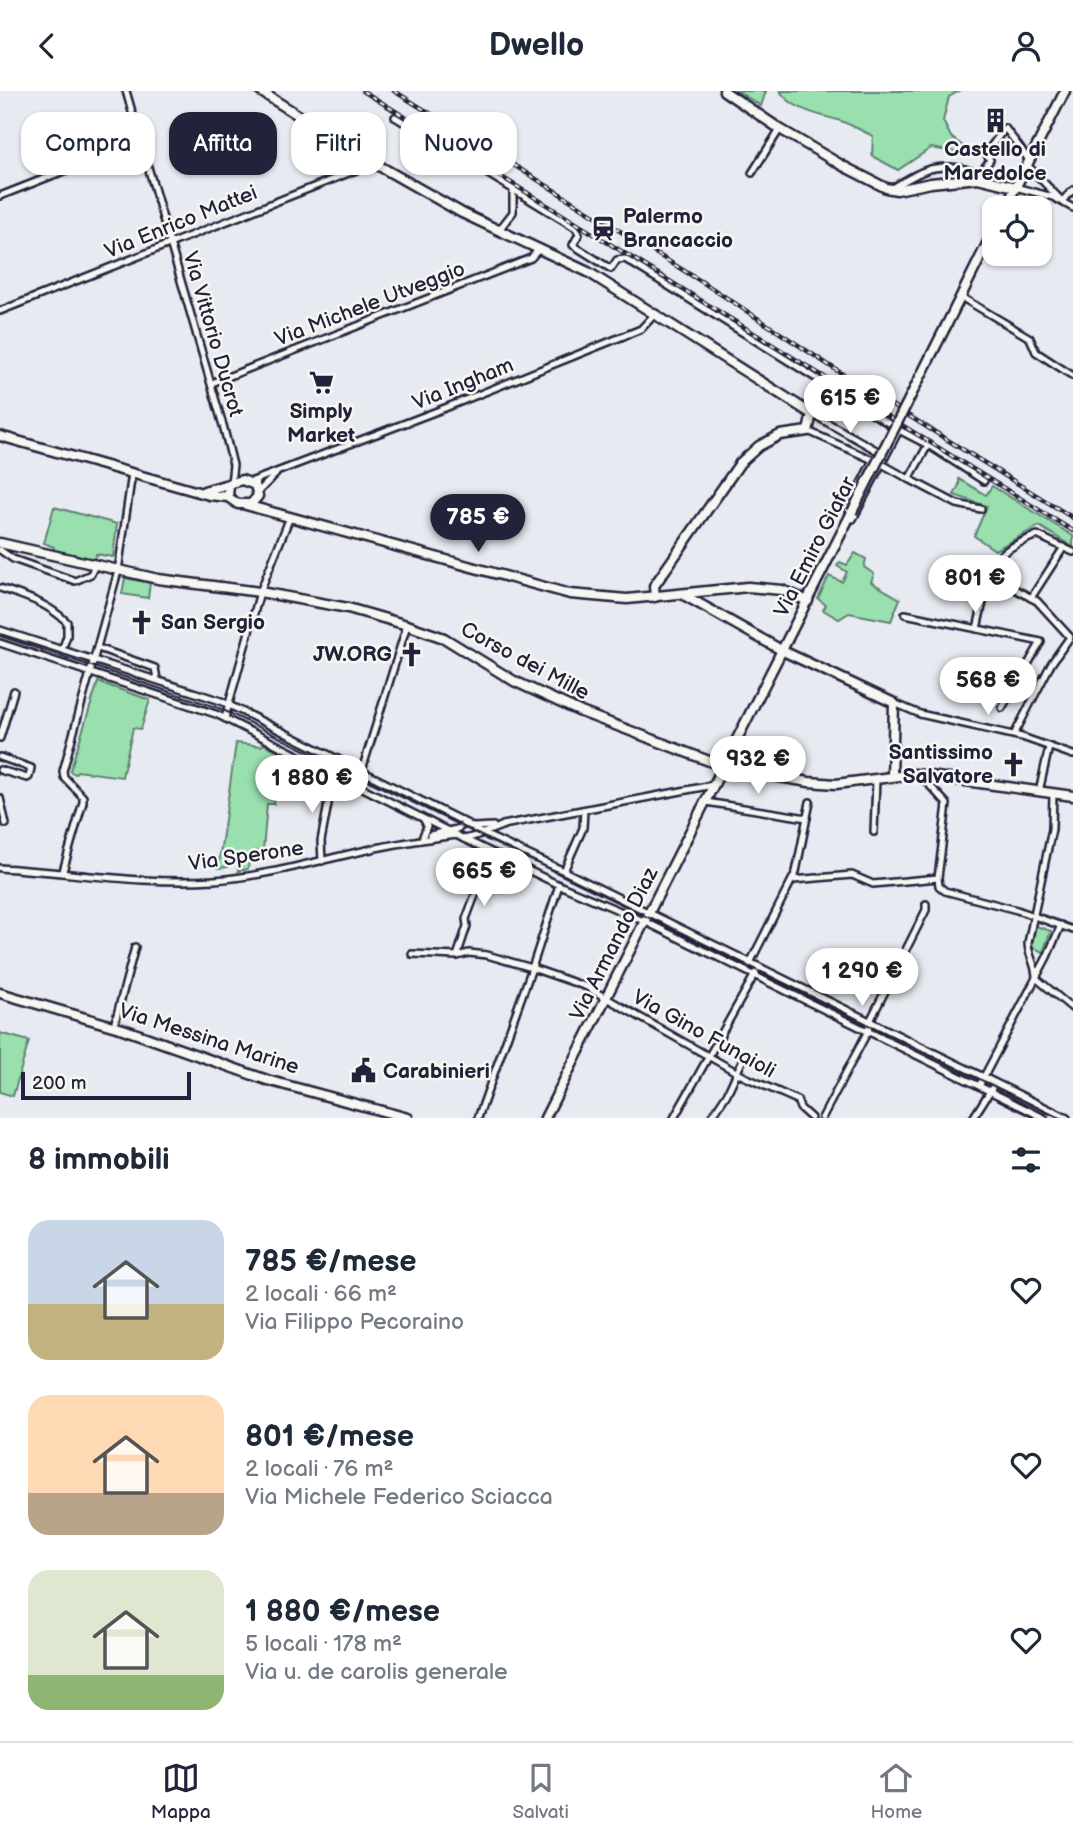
<!DOCTYPE html>
<html lang="it">
<head>
<meta charset="utf-8">
<style>
  body { margin:0; font-family:"Balsamiq Sans",sans-serif; background:#f2f2f3; color:#1f2937; height:100vh; display:flex; flex-direction:column; font-size:26px; white-space:nowrap }
  * { box-sizing:border-box; margin:0 }
  p { font-size:23px; color:#747a83 }
  .icon { flex:none; width:38px; height:38px; fill:none; stroke:currentColor; stroke-width:2; stroke-linecap:round; stroke-linejoin:round }
  .map { position:relative; height:1027px; overflow:hidden }
  .drawer { display:flex; flex-direction:column; background:#fff; flex:1 }
  .drawer>* { flex:none }
  .top-card { position:absolute; left:21px; top:21px; width:700px; height:63px; display:flex; gap:14px }
  .fabs { position:absolute; left:982px; top:105px; display:grid; gap:14px }
  .fabs a { display:grid; place-items:center; width:70px; height:70px; border-radius:14px; background:#fff; box-shadow:0 2px 5px #0004; font-size:35px }
  .scale { position:absolute; left:21px; bottom:18px; width:170px; box-sizing:border-box; padding-left:7px; border:4px solid #22223b; border-top:0; font-size:19px; line-height:24px; white-space:nowrap; color:#22223b; -webkit-text-stroke:5px #f6f6f2; paint-order:stroke }
  .price { position:absolute; translate:-50% -60px; padding:0 16px; border-radius:24px; background:#fff; color:#222; font-size:23px; line-height:46px; filter:drop-shadow(0 2px 4px #0008) }
  .price::after { content:''; position:absolute; left:50%; top:42px; width:21px; height:16px; margin-left:-10px; background:inherit; clip-path:polygon(0 0,100% 0,50% 100%) }
  .price.on { background:#22223b; color:#fff }
  ul { padding:0; list-style:none }
  li { display:flex; align-items:center; gap:21px; height:175px; padding:0 28px }
  li span { display:grid; place-items:center; flex:none; width:196px; height:140px; border-radius:21px; color:#555 }
  li>.icon { margin-inline-start:auto }
  span .icon { width:84px; height:84px; fill:#fffc; stroke-width:1 }
  li b { font-size:30px }
  h2 { display:flex; justify-content:space-between; align-items:center; height:84px; padding:0 28px; font-size:30px }
  .chip { padding:0 24px; border-radius:21px; background:#fff; box-shadow:0 2px 5px #0004; font-size:24px; line-height:63px }
  .chip.on { background:#22223b; color:#fff }
  header { display:flex; justify-content:space-between; align-items:center; height:91px; padding:0 28px; background:#fff; font-size:32px; font-weight:600 }
  .tab-bar { display:flex; justify-content:space-around; align-items:center; height:98px; border-top:2px solid #e0e1e3; background:#fff; font-size:19px; color:#747a83 }
  .tab-bar a { display:grid; justify-items:center; gap:4px }
  .tab-bar .on { color:#22223b }
  .map>svg:first-child { display:block }
  .green { fill:#99e0ae; stroke:#5e8174; stroke-width:2 }
  .lines { fill:none; stroke-linecap:round; stroke-linejoin:round }
  .street-casing { stroke:#22223b; stroke-width:10 }
  .secondary-casing { stroke:#22223b; stroke-width:13 }
  .street { stroke:#f6f6f2; stroke-width:5 }
  .secondary { stroke:#f6f6f2; stroke-width:8 }
  .tram { stroke:#22223b; stroke-width:2 }
  .rail-casing { stroke:#22223b; stroke-width:4.5 }
  .rail { stroke:#f6f6f2; stroke-width:2; stroke-dasharray:5; stroke-linecap:butt }
  .secondary-bridge-casing { stroke:#22223b; stroke-width:13; stroke-linecap:butt }
  .secondary-bridge { stroke:#f6f6f2; stroke-width:8 }
  .labels { text-anchor:middle; dominant-baseline:central; stroke-width:5; stroke-linejoin:round; paint-order:stroke }
  .poi-label { font-size:21px; font-weight:bold; fill:#22223b; stroke:#f6f6f2; text-anchor:start }
  .street-label { font-size:21px; fill:#22223b; stroke:#f6f6f2 }
</style>
</head>
<body>
<header><svg class="icon" aria-label="back" viewBox="0 0 24 24"><path d="M15 5l-7 7 7 7"/></svg>Dwello<svg class="icon" aria-label="person" viewBox="0 0 24 24"><circle cx="12" cy="8" r="4"/><path d="M4 21q1-7 8-7t8 7"/></svg></header>
<div class="map">
<svg width="1073" height="1027" viewBox="0 0 1073 1027">
  <rect width="100%" height="100%" fill="#e7ebf1"/>
  <filter id="ink" filterUnits="userSpaceOnUse"><feTurbulence type="fractalNoise" baseFrequency=".0143" numOctaves="2"/><feDisplacementMap in="SourceGraphic" scale="14" xChannelSelector="R" yChannelSelector="G"/><feConvolveMatrix kernelMatrix="1 2 1 2 8 2 1 2 1" color-interpolation-filters="sRGB"/></filter>
  <g filter="url(#ink)">
    <g class="green">
      <polygon points="737,0 766,0 761,15"/>
      <path d="M780 0H959L949 6 943 30 951 46 967 58 965 63 931 57 898 79 872 65 873 45C862 40 850 33 838 29 819 24 791 18 780 0Z"/>
      <polygon points="959,388 986,404 992,395 1073,445 1073,456 1039,435 995,459 974,445 987,415 954,404 959,394"/>
      <polygon points="54,416 117,433 113,466 96,463 94,472 53,461 54,456 44,452"/>
      <polygon points="855,462 866,468 864,476 874,483 871,491 900,508 891,530 849,522 839,528 823,519 826,514 818,508 829,485 842,491 847,481 837,475 840,471 847,474"/>
      <polygon points="125,487 150,492 148,507 122,503"/>
      <polygon points="98,591 150,609 141,638 133,637 122,686 77,680 75,683 70,680"/>
      <polygon points="236,652 261,655 264,653 288,665 283,696 275,696 274,713 267,713 263,760 254,760 254,765 258,765 258,769 249,770 248,778 238,780 237,765 229,765 228,776 218,777"/>
      <polygon points="1036,835 1051,840 1043,861 1031,856"/>
      <polygon points="0,942 29,950 13,1005 0,1001"/>
    </g>
    <g class="lines">
      <defs>
        <g id="street">
          <polyline points="126,0 224,338 233,374 231,392"/>
          <polyline points="395,26 576,137 579,143 573,154 611,178 617,169 625,168 899,339 928,354 909,388 957,413 981,418"/>
          <polyline points="1027,74 1060,108"/>
          <polyline points="752,82 780,38"/>
          <polyline points="979,84 990,69 986,62 1005,37 1029,69"/>
          <polyline points="1015,96 1053,106 1073,117"/>
          <path d="M891 98C917 82 930 73 960 77 969 79 975 80 981 86"/>
          <polyline points="0,105 140,50"/>
          <polyline points="1062,110 1073,99"/>
          <polyline points="499,139 513,121 513,98"/>
          <polyline points="961,206 1030,247 1036,261 1073,285"/>
          <polyline points="0,220 374,72"/>
          <polyline points="212,292 531,167 538,159"/>
          <polyline points="812,323 876,359"/>
          <polyline points="808,340 882,373 909,388"/>
          <polyline points="928,354 984,390"/>
          <polyline points="250,391 445,317 641,238 654,224"/>
          <polyline points="258,401 276,383"/>
          <polyline points="848,418 873,369"/>
          <polyline points="853,428 899,339"/>
          <polyline points="0,459 13,468 75,490 91,483 95,474"/>
          <polyline points="991,485 1037,510 1070,546 1051,573 1014,644"/>
          <path d="M0 497C26 506 46 511 67 531V545L62 559"/>
          <polyline points="1031,507 1064,456"/>
          <polyline points="905,523 1041,551 1002,617"/>
          <path d="M977 538C981 521 988 481 998 467 1006 457 1025 449 1037 444L1073 461"/>
          <polyline points="0,539 221,610 468,733"/>
          <path d="M0 552 216 623 464 748C472 747 494 738 504 734"/>
          <polyline points="98,557 155,577 157,588"/>
          <polyline points="894,612 920,623 1022,646 1073,664"/>
          <polyline points="225,627 260,501 290,426"/>
          <polyline points="0,647 14,600"/>
          <polyline points="0,666 31,677 29,686 27,687 0,679"/>
          <polyline points="362,679 407,534"/>
          <polyline points="920,684 947,713 938,787 939,795 945,800 1017,819 1073,839"/>
          <polyline points="1039,701 1049,656"/>
          <polyline points="0,707 6,733"/>
          <polyline points="706,711 807,727"/>
          <polyline points="503,734 713,694"/>
          <polyline points="475,739 564,780 1067,1027"/>
          <polyline points="874,741 876,689"/>
          <polyline points="430,744 457,738 465,733 473,736 493,735"/>
          <polyline points="423,745 427,735 424,729"/>
          <polyline points="464,748 559,794 646,831 1044,1027"/>
          <polyline points="322,770 321,750 334,681"/>
          <path d="M0 777C70 781 145 794 214 789 267 785 316 770 367 759 397 752 426 748 457 744"/>
          <polyline points="63,780 83,711 83,706 64,686 63,680 118,480 132,382"/>
          <polyline points="564,780 583,737 584,719"/>
          <polyline points="793,789 852,784 873,793 938,787"/>
          <polyline points="412,863 457,865 469,862 487,864 532,877 587,896 745,986 797,1009 800,1017 811,1027"/>
          <polyline points="457,865 467,835 466,828 491,762"/>
          <polyline points="749,874 796,781 810,711"/>
          <path d="M1036 887C1036 872 1028 865 1028 852L1052 738 1053 703"/>
          <polyline points="1036,887 1073,918"/>
          <polyline points="114,935 135,856"/>
          <polyline points="979,995 1047,866 1061,834"/>
          <polyline points="478,1027 532,877 559,794"/>
          <polyline points="674,1027 759,876"/>
          <polyline points="711,1027 727,1003 745,964"/>
          <polyline points="822,1027 868,940 870,930 926,819 926,813"/>
          <polyline points="973,1027 992,997"/>
        </g>
        <g id="secondary">
          <polyline points="260,0 374,72 462,122 588,181 812,323 808,340 780,344 759,355 740,372 654,495 655,506"/>
          <polyline points="724,0 780,38 843,75 886,97 897,99 931,92 978,87 1015,96"/>
          <polyline points="1005,117 1065,0"/>
          <polyline points="946,235 994,139"/>
          <polyline points="0,345 209,404 228,406"/>
          <polyline points="204,400 242,389 255,394 258,405 251,413 238,413 228,406 229,394"/>
          <polyline points="246,414 570,503 627,508 748,496 782,499 808,510"/>
          <polyline points="0,452 158,488 260,501 348,517 407,534 444,547 514,590 581,621 730,678 809,691 836,693 915,683 1073,705"/>
          <polyline points="682,503 783,560 894,612 892,686"/>
          <polyline points="0,902 123,938 267,989 408,1027"/>
          <polyline points="545,1027 852,421"/>
        </g>
      </defs>
      <use href="#street" class="street-casing"/>
      <use href="#secondary" class="secondary-casing"/>
      <use href="#street" class="street"/>
      <use href="#secondary" class="secondary"/>
      <polyline class="tram" points="0,545 219,617 1059,1027"/>
      <defs>
        <g id="rail">
          <polyline points="363,0 1073,440"/>
          <polyline points="394,0 707,194 856,292 1073,427"/>
        </g>
      </defs>
      <use href="#rail" class="rail-casing"/>
      <use href="#rail" class="rail"/>
      <defs>
        <polyline id="secondary-bridge" points="852,421 946,235"/>
      </defs>
      <use href="#secondary-bridge" class="secondary-bridge-casing"/>
      <use href="#secondary-bridge" class="secondary-bridge"/>
    </g>
  </g>
  <defs>
    <symbol id="building-bare" viewBox="-9 -9 18 18"><path d="M-4-6H4V6H1V3H-1V6H-4ZM-2.5-4.3h1.7v1.8h-1.7ZM.8-4.3h1.7v1.8H.8ZM-2.5-1h1.7V.8h-1.7ZM.8-1h1.7V.8H.8Z" fill="#22223b" stroke="#f6f6f2" stroke-width="2.5" paint-order="stroke"/></symbol>
    <symbol id="station-bare" viewBox="-9 -9 18 18"><path d="M-3-6H3Q5-6 5-4V2Q5 4 3 4L4.5 6H3L1.5 4h-3L-3 6H-4.5L-3 4Q-5 4-5 2V-4Q-5-6-3-6ZM-3.5-4v3h7v-3ZM-3.5 1v1.5H-2V1ZM2 1v1.5H3.5V1Z" fill="#22223b" stroke="#f6f6f2" stroke-width="2.5" paint-order="stroke"/></symbol>
    <symbol id="supermarket-bare" viewBox="-9 -9 18 18"><path d="M-6-5.5h2.5l.6 2H6L4.5 2H-2.5L-4.4-4H-6ZM-1.5 3.2a1.3 1.3 0 1 0 .1 0ZM3 3.2a1.3 1.3 0 1 0 .1 0Z" fill="#22223b" stroke="#f6f6f2" stroke-width="2.5" paint-order="stroke"/></symbol>
    <symbol id="church-bare" viewBox="-9 -9 18 18"><path d="M-1.2-6h2.4v3.5h3.3v2.4h-3.3V6h-2.4V-.1h-3.3v-2.4h3.3Z" fill="#22223b" stroke="#f6f6f2" stroke-width="2.5" paint-order="stroke"/></symbol>
    <symbol id="civic-bare" viewBox="-9 -9 18 18"><path d="M-.6-6.5H3V-4.5H.6V-3L4-1V1h2V6H-6V1h2V-1L-.6-3ZM-1.2 2.5V6h2.4V2.5Z" fill="#22223b" stroke="#f6f6f2" stroke-width="2.5" paint-order="stroke"/></symbol>
  </defs>
  <g fill-rule="evenodd">
    <use href="#building-bare" x="978" y="12" width="35" height="35"/>
    <use href="#station-bare" x="586" y="120" width="35" height="35"/>
    <use href="#supermarket-bare" x="304" y="274" width="35" height="35"/>
    <use href="#church-bare" x="124" y="514" width="35" height="35"/>
    <use href="#church-bare" x="394" y="546" width="35" height="35"/>
    <use href="#church-bare" x="996" y="656" width="35" height="35"/>
    <use href="#civic-bare" x="346" y="962" width="35" height="35"/>
  </g>
  <g class="labels">
    <g class="poi-label">
      <text x="995" y="58" text-anchor="middle">Castello di<tspan x="995" dy="24">Maredolce</tspan></text>
      <text x="623" y="125">Palermo<tspan x="623" dy="24">Brancaccio</tspan></text>
      <text x="321" y="320" text-anchor="middle">Simply<tspan x="321" dy="24">Market</tspan></text>
      <text x="161" y="531">San Sergio</text>
      <text x="392" y="563" text-anchor="end">JW.ORG</text>
      <text x="993" y="661" text-anchor="end">Santissimo<tspan x="993" dy="24">Salvatore</tspan></text>
      <text x="383" y="980">Carabinieri</text>
    </g>
    <g class="street-label">
      <text transform="translate(181 131) rotate(-22)">Via Enrico Mattei</text>
      <text transform="translate(370 213) rotate(-21)">Via Michele Utveggio</text>
      <text transform="translate(213 243) rotate(74)">Via Vittorio Ducrot</text>
      <text transform="translate(463 293) rotate(-22)">Via Ingham</text>
      <text transform="translate(815 456) rotate(-63)">Via Emiro Giafar</text>
      <text transform="translate(525 570) rotate(28)">Corso dei Mille</text>
      <text transform="translate(246 765) rotate(-8)">Via Sperone</text>
      <text transform="translate(614 853) rotate(-63)">Via Armando Diaz</text>
      <text transform="translate(704 943) rotate(29)">Via Gino Funaioli</text>
      <text transform="translate(209 948) rotate(18)">Via Messina Marine</text>
    </g>
  </g>
</svg>
<div class="fabs">
<a><svg class="icon" aria-label="locate" viewBox="0 0 24 24"><circle cx="12" cy="12" r="6"/><path d="M12 2v4M12 18v4M2 12h4M18 12h4"/></svg></a>
</div>
<div class="scale">200 m</div>
<b class="price" style="left:850px;top:344px">615 €</b>
<b class="price on" style="left:478px;top:463px">785 €</b>
<b class="price" style="left:975px;top:524px">801 €</b>
<b class="price" style="left:988px;top:626px">568 €</b>
<b class="price" style="left:758px;top:705px">932 €</b>
<b class="price" style="left:312px;top:724px">1 880 €</b>
<b class="price" style="left:484px;top:817px">665 €</b>
<b class="price" style="left:862px;top:917px">1 290 €</b>
<div class="top-card">
<a class="chip">Compra</a>
<a class="chip on">Affitta</a>
<a class="chip">Filtri</a>
<a class="chip">Nuovo</a>
</div>
</div>
<section class="drawer">
<h2>8 immobili<svg class="icon" aria-label="filters" viewBox="0 0 24 24"><path d="M4 7h16M4 17h16"/><circle cx="9" cy="7" r="2"/><circle cx="15" cy="17" r="2"/></svg></h2>
<ul>
<li><span style="background:linear-gradient(#c9d6e8 60%,#c2b280 0)"><svg class="icon" aria-label="home" viewBox="0 0 24 24"><path d="M3 11l9-7 9 7M6 9v11h12V9"/></svg></span><div><b>785 €/mese</b><p>2 locali · 66 m²</p><p>Via Filippo Pecoraino</p></div><svg class="icon" aria-label="heart" viewBox="0 0 24 24"><path d="M12 20l-8-8c-3-5 5-10 8-4 3-6 11-1 8 4z"/></svg></li>
<li><span style="background:linear-gradient(#ffd9b3 70%,#b9a48a 0)"><svg class="icon" aria-label="home" viewBox="0 0 24 24"><path d="M3 11l9-7 9 7M6 9v11h12V9"/></svg></span><div><b>801 €/mese</b><p>2 locali · 76 m²</p><p>Via Michele Federico Sciacca</p></div><svg class="icon" aria-label="heart" viewBox="0 0 24 24"><path d="M12 20l-8-8c-3-5 5-10 8-4 3-6 11-1 8 4z"/></svg></li>
<li><span style="background:linear-gradient(#dfe7d0 75%,#8fb573 0)"><svg class="icon" aria-label="home" viewBox="0 0 24 24"><path d="M3 11l9-7 9 7M6 9v11h12V9"/></svg></span><div><b>1 880 €/mese</b><p>5 locali · 178 m²</p><p>Via u. de carolis generale</p></div><svg class="icon" aria-label="heart" viewBox="0 0 24 24"><path d="M12 20l-8-8c-3-5 5-10 8-4 3-6 11-1 8 4z"/></svg></li>
</ul>
</section>
<nav class="tab-bar">
<a class="on"><svg class="icon" aria-label="map" viewBox="0 0 24 24"><path d="M3 6l6-2 6 2 6-2v14l-6 2-6-2-6 2zM9 4v14M15 6v14"/></svg>Mappa</a>
<a><svg class="icon" aria-label="saved" viewBox="0 0 24 24"><path d="M7 4h10v16l-5-4-5 4z"/></svg>Salvati</a>
<a><svg class="icon" aria-label="home" viewBox="0 0 24 24"><path d="M3 11l9-7 9 7M6 9v11h12V9"/></svg>Home</a>
</nav>
</body>
</html>
